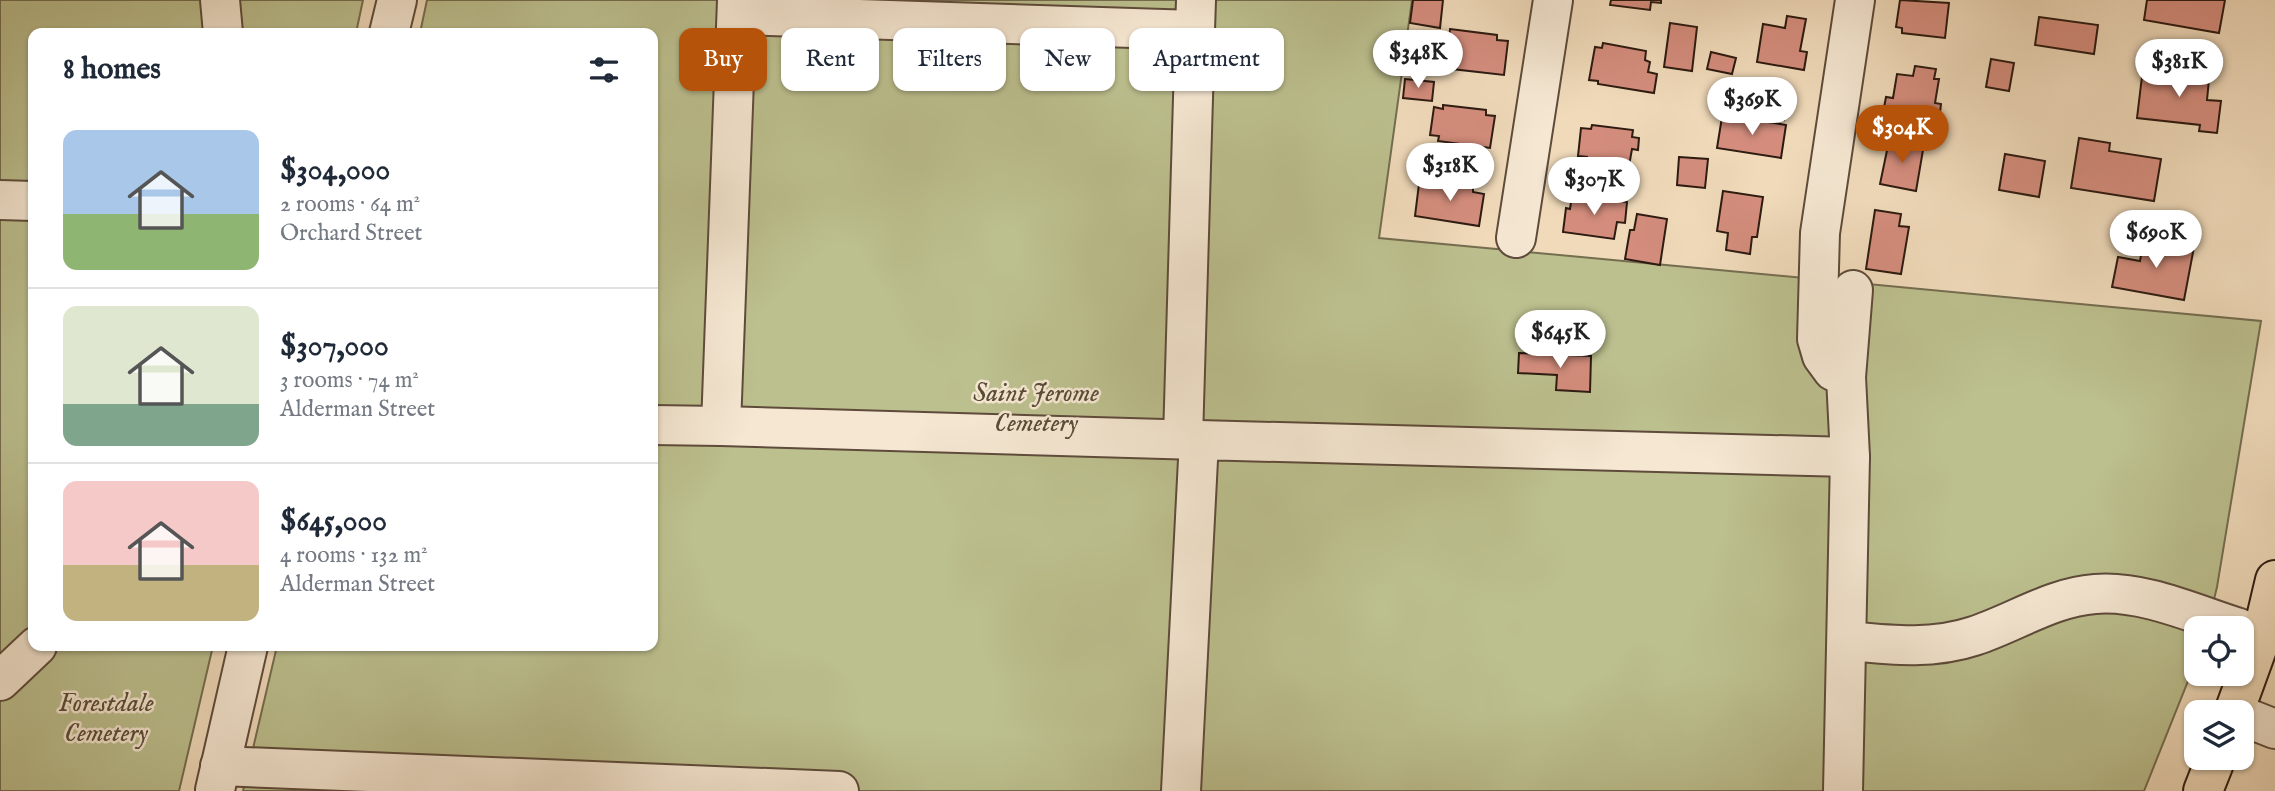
<!DOCTYPE html>
<html lang="en">
<head>
<meta charset="utf-8">
<style>
  body { margin:0; font-family:"IM FELL English",serif; background:#f2f2f3; color:#1f2937; height:100vh; display:flex; flex-direction:column; font-size:26px; white-space:nowrap }
  * { box-sizing:border-box; margin:0 }
  p { font-size:23px; color:#747a83 }
  .icon { flex:none; width:38px; height:38px; fill:none; stroke:currentColor; stroke-width:2; stroke-linecap:round; stroke-linejoin:round }
  .map { position:relative; flex:1; overflow:hidden }
  .side { position:absolute; left:28px; top:28px; width:630px; height:623px; display:flex; flex-direction:column; background:#fff; border-radius:14px; box-shadow:0 2px 5px #0004 }
  .side>* { flex:none }
  .guide { position:absolute; left:679px; top:28px; width:665px; height:63px; display:flex; gap:14px }
  .tools { position:absolute; left:2184px; top:616px; display:grid; gap:14px }
  .tools a { display:grid; place-items:center; width:70px; height:70px; border-radius:14px; background:#fff; box-shadow:0 2px 5px #0004; font-size:35px }
  .price { position:absolute; translate:-50% -60px; padding:0 16px; border-radius:24px; background:#fff; color:#222; font-size:23px; line-height:46px; filter:drop-shadow(0 2px 4px #0008) }
  .price::after { content:''; position:absolute; left:50%; top:42px; width:21px; height:16px; margin-left:-10px; background:inherit; clip-path:polygon(0 0,100% 0,50% 100%) }
  .price.on { background:#b45309; color:#fff }
  ul { padding:0; list-style:none }
  li { display:flex; align-items:center; gap:21px; height:175px; padding:0 35px }
  li+li { border-top:2px solid #e0e1e3 }
  li span { display:grid; place-items:center; flex:none; width:196px; height:140px; border-radius:14px; color:#555 }
  li>.icon { margin-inline-start:auto }
  span .icon { width:84px; height:84px; fill:#fffc; stroke-width:1 }
  li b { font-size:30px }
  h2 { display:flex; justify-content:space-between; align-items:center; height:84px; padding:0 35px; font-size:30px }
  .pill { padding:0 24px; border-radius:14px; background:#fff; box-shadow:0 2px 5px #0004; font-size:24px; line-height:63px }
  .pill.on { background:#b45309; color:#fff }
  .map>svg:first-child { display:block }
  .green { fill:#bcbf8e; stroke:#746d50; stroke-width:2 }
  .building { fill:#d48d7d; stroke:#2d1b11; stroke-width:2 }
  .lines { fill:none; stroke-linecap:round; stroke-linejoin:round }
  .minor-casing { stroke:#5e4b3b; stroke-width:42 }
  .major-casing { stroke:#2d1b11; stroke-width:42 }
  .minor { stroke:#f5e7d2; stroke-width:38 }
  .major { stroke:#f0daba; stroke-width:38 }
  .labels { text-anchor:middle; dominant-baseline:central; stroke-width:5; stroke-linejoin:round; paint-order:stroke }
  .park-label { font-size:26px; font-style:italic; fill:#584c36; stroke:#f5e7d2 }
</style>
</head>
<body>
<div class="map">
<svg width="2275" height="791" viewBox="0 0 2275 791">
  <rect width="100%" height="100%" fill="#f0daba"/>
  <filter id="stains"><feTurbulence type="fractalNoise" baseFrequency=".00286" numOctaves="4"/><feColorMatrix values="0 0 0 0 .2 0 0 0 0 .09 0 0 0 0 .02 0 0 0 .5 -.17"/></filter>
  <radialGradient id="worn" r=".72"><stop offset=".6" stop-color="#630" stop-opacity="0"/><stop offset="1" stop-color="#630" stop-opacity=".3"/></radialGradient>
  <g class="green">
    <polygon points="0,0 363,0 356,33 33,33 33,646 213,646 179,791 0,791"/>
    <polygon points="427,0 1412,0 1379,238 2261,321 2217,587 2207,628 2196,628 2196,661 2144,791 243,791 277,646 653,646 653,33 420,33"/>
  </g>
  <g class="building">
    <polygon points="1413,0 1443,0 1440,28 1410,23"/>
    <polygon points="1611,0 1661,0 1661,3 1651,2 1650,10 1610,5"/>
    <polygon points="1900,0 1949,3 1945,38 1902,33 1902,28 1896,27"/>
    <polygon points="2147,0 2225,0 2219,33 2144,20"/>
    <polygon points="1787,16 1806,19 1800,51 1807,52 1804,70 1757,62 1763,24 1785,28"/>
    <polygon points="2039,17 2098,25 2094,54 2035,45"/>
    <polygon points="1670,23 1697,27 1692,71 1664,67"/>
    <polygon points="1450,29 1497,35 1497,40 1508,41 1504,75 1452,69 1454,52 1448,51"/>
    <polygon points="1603,43 1646,51 1645,60 1650,62 1648,72 1657,74 1654,93 1598,84 1598,81 1589,80 1595,47 1602,48"/>
    <polygon points="1711,52 1736,58 1732,74 1707,69"/>
    <polygon points="1991,59 2014,63 2009,91 1986,87"/>
    <polygon points="1915,66 1936,69 1934,79 1939,79 1935,103 1941,104 1939,121 1883,113 1886,97 1893,98 1897,74 1913,76"/>
    <polygon points="2190,66 2210,69 2207,100 2221,101 2217,133 2199,131 2200,125 2137,118 2143,68 2161,69 2160,76 2188,80"/>
    <polygon points="1405,79 1434,82 1432,101 1403,98"/>
    <polygon points="1760,96 1788,101 1784,120 1756,115"/>
    <polygon points="1443,105 1486,110 1486,115 1495,116 1490,148 1438,141 1439,136 1430,135 1434,107 1443,109"/>
    <polygon points="1722,117 1738,120 1739,117 1786,125 1781,158 1717,148"/>
    <polygon points="1592,125 1633,130 1632,137 1639,138 1638,150 1632,149 1629,166 1587,161 1587,157 1578,156 1581,128 1591,129"/>
    <polygon points="1890,136 1912,140 1911,148 1923,150 1916,191 1880,184"/>
    <polygon points="2079,138 2110,143 2109,151 2161,159 2154,201 2071,188"/>
    <polygon points="2005,154 2045,161 2039,197 1999,190"/>
    <polygon points="1679,157 1708,159 1705,188 1677,185"/>
    <polygon points="1433,181 1473,187 1473,192 1484,194 1479,226 1415,216 1419,184 1432,186"/>
    <polygon points="1723,191 1763,197 1757,237 1752,237 1750,254 1726,250 1728,233 1717,231"/>
    <polygon points="1572,195 1627,202 1625,223 1617,222 1614,239 1563,232 1566,208 1570,209"/>
    <polygon points="1875,210 1901,214 1899,226 1909,227 1901,274 1866,269"/>
    <polygon points="1637,214 1667,219 1660,265 1625,259 1630,230 1634,230"/>
    <polygon points="2144,239 2194,247 2184,300 2112,287 2118,257 2140,261"/>
    <polygon points="1519,353 1591,356 1590,392 1556,390 1557,375 1518,373"/>
  </g>
  <g class="lines">
    <defs>
      <g id="minor">
        <polyline points="220,0 223,33"/>
        <polyline points="737,15 1195,30 1196,0"/>
        <polyline points="389,33 397,0"/>
        <polyline points="0,200 33,201"/>
        <polyline points="1516,238 1553,0"/>
        <polyline points="1846,377 1853,290"/>
        <polyline points="653,425 721,426 737,0"/>
        <polyline points="721,426 1199,440"/>
        <polyline points="1183,439 1195,30"/>
        <path d="M1847 641C1890 645 1932 650 1974 636 2014 623 2052 597 2095 594 2143 590 2194 614 2239 628"/>
        <polyline points="0,681 37,646"/>
        <polyline points="2242,716 2275,729"/>
        <polyline points="220,766 839,791"/>
        <polyline points="215,790 248,646"/>
        <polyline points="1181,791 1199,440 1850,457"/>
        <polyline points="1843,791 1850,457 1846,377 1833,371 1822,356 1817,339 1820,233 1855,0"/>
      </g>
      <g id="major">
        <polyline points="2234,712 2262,635 2275,580"/>
        <polyline points="2203,791 2216,758"/>
      </g>
    </defs>
    <use href="#minor" class="minor-casing"/>
    <use href="#major" class="major-casing"/>
    <use href="#minor" class="minor"/>
    <use href="#major" class="major"/>
  </g>
  <g class="labels">
    <g class="park-label">
      <text x="1036" y="393">Saint Jerome<tspan x="1036" dy="30">Cemetery</tspan></text>
      <text x="106" y="703">Forestdale<tspan x="106" dy="30">Cemetery</tspan></text>
    </g>
  </g>
  <rect width="100%" height="100%" filter="url(#stains)"/>
  <rect width="100%" height="100%" fill="url(#worn)"/>
</svg>
<div class="tools">
<a><svg class="icon" aria-label="locate" viewBox="0 0 24 24"><circle cx="12" cy="12" r="6"/><path d="M12 2v4M12 18v4M2 12h4M18 12h4"/></svg></a>
<a><svg class="icon" aria-label="layers" viewBox="0 0 24 24"><path d="M12 4l9 5-9 5-9-5zM3 14l9 5 9-5"/></svg></a>
</div>
<b class="price" style="left:1418px;top:90px">$348K</b>
<b class="price" style="left:2179px;top:99px">$381K</b>
<b class="price" style="left:1752px;top:137px">$369K</b>
<b class="price on" style="left:1902px;top:165px">$304K</b>
<b class="price" style="left:1450px;top:203px">$318K</b>
<b class="price" style="left:1594px;top:217px">$307K</b>
<b class="price" style="left:2156px;top:270px">$690K</b>
<b class="price" style="left:1560px;top:370px">$645K</b>
<div class="guide">
<a class="pill on">Buy</a>
<a class="pill">Rent</a>
<a class="pill">Filters</a>
<a class="pill">New</a>
<a class="pill">Apartment</a>
</div>
<section class="side">
<h2>8 homes<svg class="icon" aria-label="filters" viewBox="0 0 24 24"><path d="M4 7h16M4 17h16"/><circle cx="9" cy="7" r="2"/><circle cx="15" cy="17" r="2"/></svg></h2>
<ul>
<li><span style="background:linear-gradient(#a9c7e8 60%,#8fb573 0)"><svg class="icon" aria-label="home" viewBox="0 0 24 24"><path d="M3 11l9-7 9 7M6 9v11h12V9"/></svg></span><div><b>$304,000</b><p>2 rooms · 64 m²</p><p>Orchard Street</p></div></li>
<li><span style="background:linear-gradient(#dfe7d0 70%,#7fa58c 0)"><svg class="icon" aria-label="home" viewBox="0 0 24 24"><path d="M3 11l9-7 9 7M6 9v11h12V9"/></svg></span><div><b>$307,000</b><p>3 rooms · 74 m²</p><p>Alderman Street</p></div></li>
<li><span style="background:linear-gradient(#f6c9c9 60%,#c2b280 0)"><svg class="icon" aria-label="home" viewBox="0 0 24 24"><path d="M3 11l9-7 9 7M6 9v11h12V9"/></svg></span><div><b>$645,000</b><p>4 rooms · 132 m²</p><p>Alderman Street</p></div></li>
</ul>
</section>
</div>
</body>
</html>
